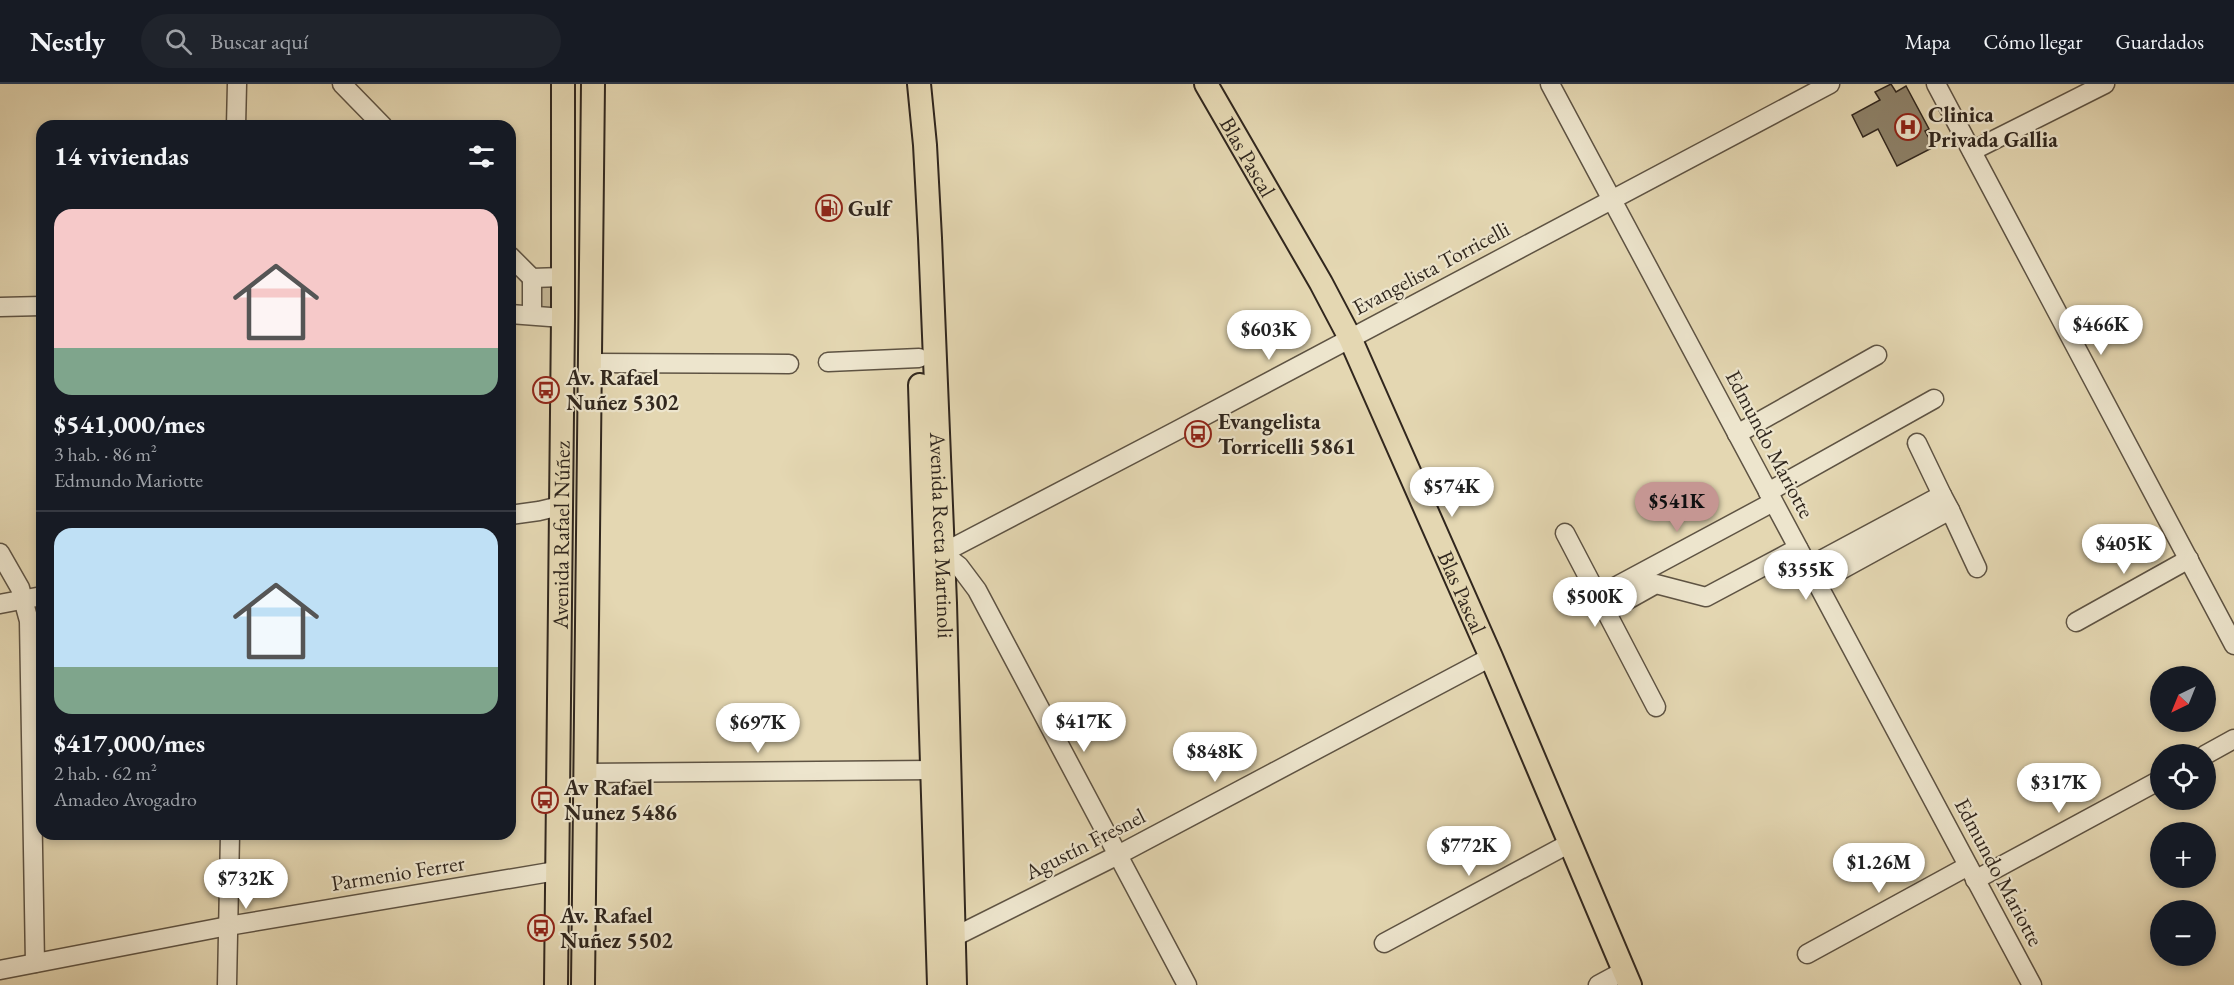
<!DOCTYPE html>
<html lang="es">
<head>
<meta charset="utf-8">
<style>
  body { margin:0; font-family:"EB Garamond",serif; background:#20242c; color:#f1f3f6; height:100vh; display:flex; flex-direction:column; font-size:22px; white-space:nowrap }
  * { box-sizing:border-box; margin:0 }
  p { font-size:20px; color:#9ea1a6 }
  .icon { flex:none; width:33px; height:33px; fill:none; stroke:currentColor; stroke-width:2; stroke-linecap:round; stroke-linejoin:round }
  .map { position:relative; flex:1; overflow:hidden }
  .side { position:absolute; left:36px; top:36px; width:480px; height:720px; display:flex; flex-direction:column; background:#171b24; border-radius:18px; box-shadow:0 3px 9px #0003 }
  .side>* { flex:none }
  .needle { width:39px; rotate:223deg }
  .tools { position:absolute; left:2150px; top:582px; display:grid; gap:12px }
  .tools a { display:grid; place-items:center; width:66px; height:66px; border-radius:50%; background:#171b24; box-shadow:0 3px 9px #0003; font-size:30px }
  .price { position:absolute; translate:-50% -51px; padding:0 14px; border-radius:21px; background:#fff; color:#222; font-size:20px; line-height:39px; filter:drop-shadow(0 2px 3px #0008) }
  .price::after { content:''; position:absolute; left:50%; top:36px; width:18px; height:14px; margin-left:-9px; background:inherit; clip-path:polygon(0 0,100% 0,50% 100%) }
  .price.selected { background:#c59692; color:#111 }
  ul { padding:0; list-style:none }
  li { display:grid; align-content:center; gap:12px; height:318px; padding:0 18px }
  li+li { border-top:2px solid #363941 }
  li span { display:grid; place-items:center; height:186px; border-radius:18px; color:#555 }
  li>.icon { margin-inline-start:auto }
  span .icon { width:108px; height:108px; fill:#fffc; stroke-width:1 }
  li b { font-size:26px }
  h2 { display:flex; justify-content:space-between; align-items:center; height:72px; padding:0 18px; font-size:26px }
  header { display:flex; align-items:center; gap:36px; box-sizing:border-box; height:84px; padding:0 30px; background:#171b24; border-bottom:2px solid #363941 }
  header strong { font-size:28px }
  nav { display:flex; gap:33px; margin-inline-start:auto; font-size:21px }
  .search { width:420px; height:54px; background:#20242c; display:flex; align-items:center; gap:15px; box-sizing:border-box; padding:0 21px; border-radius:33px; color:#9ea1a6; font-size:22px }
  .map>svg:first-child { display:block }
  .green { fill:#c6b999; stroke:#7c705c; stroke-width:1.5 }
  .building { fill:#8e836b; stroke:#31271e; stroke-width:1.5 }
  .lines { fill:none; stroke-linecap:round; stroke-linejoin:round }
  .minor-casing { stroke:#5e5343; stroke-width:21 }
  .major-casing { stroke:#31271e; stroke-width:26 }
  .minor { stroke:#ede5cd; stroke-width:18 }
  .major { stroke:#e4d7b2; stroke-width:22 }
  .labels { text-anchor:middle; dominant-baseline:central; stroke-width:4.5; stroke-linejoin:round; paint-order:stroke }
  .poi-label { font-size:22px; font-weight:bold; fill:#31271e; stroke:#ede5cd; text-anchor:start }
  .street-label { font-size:22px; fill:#31271e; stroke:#ede5cd }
</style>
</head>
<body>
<header>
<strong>Nestly</strong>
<div class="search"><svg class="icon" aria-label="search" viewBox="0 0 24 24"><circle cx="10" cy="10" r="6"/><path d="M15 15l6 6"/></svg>Buscar aquí</div>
<nav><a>Mapa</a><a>Cómo llegar</a><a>Guardados</a></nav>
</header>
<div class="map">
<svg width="2234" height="901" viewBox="0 0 2234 901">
  <rect width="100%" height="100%" fill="#e4d7b2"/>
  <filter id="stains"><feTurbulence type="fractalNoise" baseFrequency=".00333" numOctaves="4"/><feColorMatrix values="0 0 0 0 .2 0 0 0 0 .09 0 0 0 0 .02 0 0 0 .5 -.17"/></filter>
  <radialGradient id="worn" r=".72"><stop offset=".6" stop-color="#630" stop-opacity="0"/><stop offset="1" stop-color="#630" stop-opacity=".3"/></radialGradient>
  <polygon class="green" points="553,198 553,227 534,227 533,199"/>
  <polygon class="building" points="1891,0 1896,8 1906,2 1929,45 1925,47 1934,63 1897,82 1878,45 1863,53 1852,31 1880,16 1875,8"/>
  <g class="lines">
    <defs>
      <g id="minor">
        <polyline points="342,0 383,42"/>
        <polyline points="1550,0 2032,901"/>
        <polyline points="1936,0 2234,561"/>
        <polyline points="236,42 237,0"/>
        <polyline points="1972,67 2105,0"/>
        <polyline points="510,172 532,194 562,193"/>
        <polyline points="0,223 42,222"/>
        <polyline points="510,230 563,234"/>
        <polyline points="532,231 532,194"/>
        <polyline points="828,278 919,274"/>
        <polyline points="590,279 789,280"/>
        <polyline points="1737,350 1877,271"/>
        <polyline points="1917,359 1942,411"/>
        <polyline points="1768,408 1934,315"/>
        <polyline points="1950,426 1977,484"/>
        <polyline points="510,431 539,427 560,422"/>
        <polyline points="1565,449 1656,623"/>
        <polyline points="0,469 20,504 29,537 35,879"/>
        <polyline points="942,469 959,482 977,506 1187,901"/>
        <polyline points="933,474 1176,347 1830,0"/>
        <polyline points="1808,483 1942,411 1950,426 1817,499"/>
        <polyline points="1598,512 1773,418"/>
        <polyline points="0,520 42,512"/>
        <polyline points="1606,528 1656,500 1706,513 1798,464"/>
        <polyline points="2076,538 2189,475"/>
        <polyline points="2205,671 2234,655"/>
        <polyline points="585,689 932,686"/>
        <polyline points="1975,796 2160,696"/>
        <polyline points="954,853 1118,771 1491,573"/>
        <polyline points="1384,859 1570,759"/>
        <polyline points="1807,870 1968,782"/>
        <polyline points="0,886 228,842 556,787"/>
        <polyline points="227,901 230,750"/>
        <polyline points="1598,901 1624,887"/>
      </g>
      <g id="major">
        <path id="s1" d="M919 0 925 61 930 154 945 519 955 901"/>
        <path id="s2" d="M1206 0 1321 199 1350 254 1491 573 1630 901"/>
        <polyline points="920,301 939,901"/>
        <path id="s3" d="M556 901 563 234V0"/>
        <polyline points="583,901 593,0"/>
      </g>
    </defs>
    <use href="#minor" class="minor-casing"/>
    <use href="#major" class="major-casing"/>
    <use href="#minor" class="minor"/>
    <use href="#major" class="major"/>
  </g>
  <defs>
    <symbol id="hospital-ring" viewBox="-11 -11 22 22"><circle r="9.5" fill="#ede5cd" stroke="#8f2418" stroke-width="1.5"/><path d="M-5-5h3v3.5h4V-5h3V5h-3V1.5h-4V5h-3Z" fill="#8f2418"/></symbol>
    <symbol id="fuel-ring" viewBox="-11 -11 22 22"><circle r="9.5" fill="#ede5cd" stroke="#8f2418" stroke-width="1.5"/><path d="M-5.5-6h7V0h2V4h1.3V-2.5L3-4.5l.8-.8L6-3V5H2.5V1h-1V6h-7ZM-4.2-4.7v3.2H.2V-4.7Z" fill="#8f2418"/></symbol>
    <symbol id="bus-ring" viewBox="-11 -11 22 22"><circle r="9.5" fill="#ede5cd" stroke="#8f2418" stroke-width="1.5"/><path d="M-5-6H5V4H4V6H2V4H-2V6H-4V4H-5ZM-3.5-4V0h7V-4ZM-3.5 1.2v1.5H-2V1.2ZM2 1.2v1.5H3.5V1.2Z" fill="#8f2418"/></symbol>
  </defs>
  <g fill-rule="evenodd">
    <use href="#hospital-ring" x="1893" y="28" width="30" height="30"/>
    <use href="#fuel-ring" x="814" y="109" width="30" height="30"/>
    <use href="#bus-ring" x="531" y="291" width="30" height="30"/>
    <use href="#bus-ring" x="1183" y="335" width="30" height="30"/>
    <use href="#bus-ring" x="530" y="701" width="30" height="30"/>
    <use href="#bus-ring" x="526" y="829" width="30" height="30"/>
  </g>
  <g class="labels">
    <g class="poi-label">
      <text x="1928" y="30">Clinica<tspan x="1928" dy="25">Privada Gallia</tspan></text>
      <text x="848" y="124">Gulf</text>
      <text x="566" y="293">Av. Rafael<tspan x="566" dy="25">Nuñez 5302</tspan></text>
      <text x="1218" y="337">Evangelista<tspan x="1218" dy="25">Torricelli 5861</tspan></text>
      <text x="564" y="703">Av Rafael<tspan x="564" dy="25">Nunez 5486</tspan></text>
      <text x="560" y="831">Av. Rafael<tspan x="560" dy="25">Nuñez 5502</tspan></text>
    </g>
    <g class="street-label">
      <text stroke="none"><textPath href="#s2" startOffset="84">Blas Pascal</textPath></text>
      <text transform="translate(1431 184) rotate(-28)">Evangelista Torricelli</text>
      <text transform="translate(1770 360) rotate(62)">Edmundo Mariotte</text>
      <text stroke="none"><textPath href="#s3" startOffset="450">Avenida Rafael Núñez</textPath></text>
      <text stroke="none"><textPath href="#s1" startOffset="452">Avenida Recta Martinoli</textPath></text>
      <text stroke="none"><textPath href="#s2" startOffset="570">Blas Pascal</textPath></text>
      <text transform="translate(1085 760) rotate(-27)">Agustín Fresnel</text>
      <text transform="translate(1999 788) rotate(62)">Edmundo Mariotte</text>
      <text transform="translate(398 789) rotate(-9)">Parmenio Ferrer</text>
    </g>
  </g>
  <rect width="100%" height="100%" filter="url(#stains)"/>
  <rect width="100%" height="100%" fill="url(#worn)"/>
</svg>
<div class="tools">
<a><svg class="needle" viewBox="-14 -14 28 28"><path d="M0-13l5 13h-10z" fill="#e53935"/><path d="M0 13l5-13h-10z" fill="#9ea1a6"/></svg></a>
<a><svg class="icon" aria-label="locate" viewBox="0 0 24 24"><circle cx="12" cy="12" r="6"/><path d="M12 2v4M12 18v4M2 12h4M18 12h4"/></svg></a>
<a>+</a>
<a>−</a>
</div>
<b class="price" style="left:2101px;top:272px">$466K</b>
<b class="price" style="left:1269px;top:277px">$603K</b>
<b class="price" style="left:1452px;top:434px">$574K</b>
<b class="price selected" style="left:1677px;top:449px">$541K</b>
<b class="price" style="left:2124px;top:491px">$405K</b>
<b class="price" style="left:1806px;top:517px">$355K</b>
<b class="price" style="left:1595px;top:544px">$500K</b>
<b class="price" style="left:1084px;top:669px">$417K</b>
<b class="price" style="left:758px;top:670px">$697K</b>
<b class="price" style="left:1215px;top:699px">$848K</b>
<b class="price" style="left:2059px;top:730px">$317K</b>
<b class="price" style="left:1469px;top:793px">$772K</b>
<b class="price" style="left:1879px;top:810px">$1.26M</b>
<b class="price" style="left:246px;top:826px">$732K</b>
<section class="side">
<h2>14 viviendas<svg class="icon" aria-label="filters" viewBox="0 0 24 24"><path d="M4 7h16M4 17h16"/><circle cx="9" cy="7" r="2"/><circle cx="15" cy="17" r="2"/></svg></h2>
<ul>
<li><span style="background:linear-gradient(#f6c9c9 75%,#7fa58c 0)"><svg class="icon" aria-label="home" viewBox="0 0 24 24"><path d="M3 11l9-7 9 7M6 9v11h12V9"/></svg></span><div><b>$541,000/mes</b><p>3 hab. · 86 m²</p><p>Edmundo Mariotte</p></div></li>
<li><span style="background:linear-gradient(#bfe0f5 75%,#7fa58c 0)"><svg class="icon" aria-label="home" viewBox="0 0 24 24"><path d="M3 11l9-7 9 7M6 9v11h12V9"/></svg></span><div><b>$417,000/mes</b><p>2 hab. · 62 m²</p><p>Amadeo Avogadro</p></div></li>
</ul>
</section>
</div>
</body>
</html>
